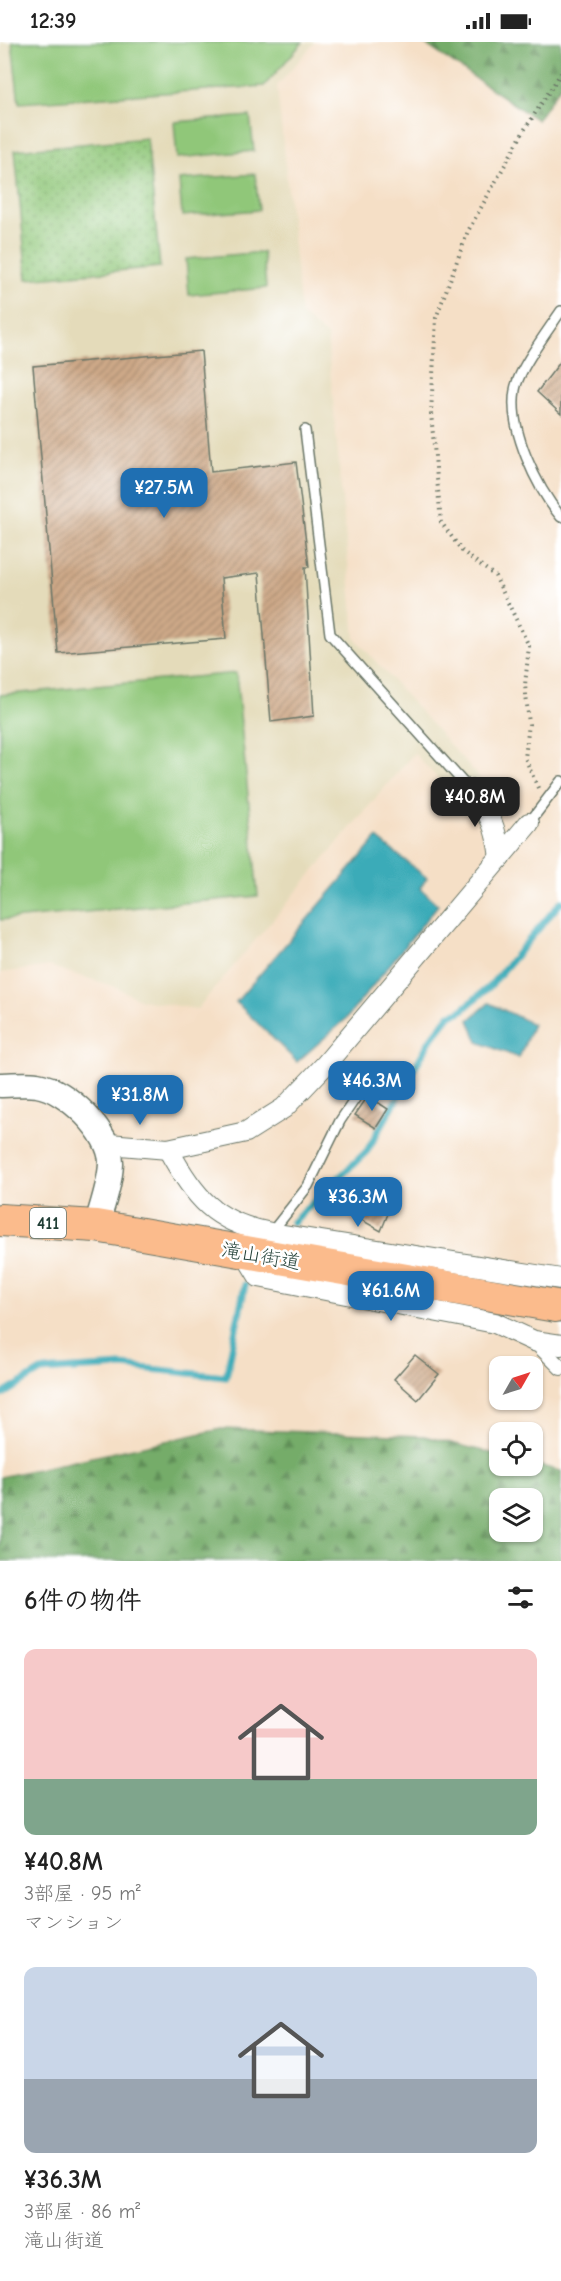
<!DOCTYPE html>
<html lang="ja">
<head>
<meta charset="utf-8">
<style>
  body { margin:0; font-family:"Comic Neue","Klee One",sans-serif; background:#f2f2f2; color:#222; height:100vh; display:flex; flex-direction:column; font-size:22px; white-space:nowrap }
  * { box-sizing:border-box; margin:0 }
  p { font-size:20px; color:#767676 }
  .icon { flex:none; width:33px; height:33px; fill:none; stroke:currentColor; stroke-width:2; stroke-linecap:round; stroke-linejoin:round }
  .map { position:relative; height:1519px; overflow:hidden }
  .panel { display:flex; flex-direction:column; background:#fff; flex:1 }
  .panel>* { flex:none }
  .needle { width:39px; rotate:51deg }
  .controls { position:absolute; left:489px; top:1314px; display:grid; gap:12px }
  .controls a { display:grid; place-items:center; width:54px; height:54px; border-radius:12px; background:#fff; box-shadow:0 2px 4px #0004; font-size:30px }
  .price { position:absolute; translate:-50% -51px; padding:0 14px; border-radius:12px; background:#1f6fb2; color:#fff; font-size:20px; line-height:39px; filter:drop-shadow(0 2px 3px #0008) }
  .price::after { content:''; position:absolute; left:50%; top:36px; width:18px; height:14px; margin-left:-9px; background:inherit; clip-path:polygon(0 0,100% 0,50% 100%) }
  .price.active { background:#222; color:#fff }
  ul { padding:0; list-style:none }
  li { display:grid; align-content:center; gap:12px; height:318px; padding:0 24px }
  li span { display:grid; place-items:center; height:186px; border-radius:12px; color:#555 }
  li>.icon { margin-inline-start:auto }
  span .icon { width:108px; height:108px; fill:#fffc; stroke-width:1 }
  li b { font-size:26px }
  h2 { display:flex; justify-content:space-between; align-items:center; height:72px; padding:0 24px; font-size:26px }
  .status { display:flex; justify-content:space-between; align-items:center; height:42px; padding:0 30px; background:#fff; direction:ltr }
  .status svg { height:16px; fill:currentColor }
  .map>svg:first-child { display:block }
  .built { fill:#e4dbba }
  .grass { fill:url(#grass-dots); stroke:#588256; stroke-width:1.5 }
  .forest { fill:url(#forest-firs); stroke:#4a744e; stroke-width:1.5; fill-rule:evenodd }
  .pitch { fill:#90c779; stroke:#588256; stroke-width:1.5 }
  .water { fill:#3babb8; stroke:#2d7476; stroke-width:1.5 }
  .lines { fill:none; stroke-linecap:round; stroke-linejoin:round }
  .stream { stroke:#3babb8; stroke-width:7 }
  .building { fill:url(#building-hatch) }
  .service-casing { stroke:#6a7667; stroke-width:12 }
  .pedestrian-casing { stroke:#6a7667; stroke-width:16 }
  .minor-casing { stroke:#6a7667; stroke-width:22 }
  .tertiary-casing { stroke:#6a7667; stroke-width:27 }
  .trunk-casing { stroke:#6a7667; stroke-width:34 }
  .path { stroke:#6a7667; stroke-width:4; stroke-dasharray:1.5 4.5; stroke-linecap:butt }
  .service { stroke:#fff; stroke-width:9 }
  .pedestrian { stroke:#fff; stroke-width:14 }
  .minor { stroke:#fff; stroke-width:20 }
  .tertiary { stroke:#fff; stroke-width:24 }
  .trunk { stroke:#fbbb8c; stroke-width:32 }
  .labels { text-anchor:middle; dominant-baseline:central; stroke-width:5; stroke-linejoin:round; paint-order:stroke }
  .shield { fill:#fff; stroke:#627771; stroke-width:1.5 }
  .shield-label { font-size:18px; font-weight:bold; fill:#1f3d34 }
  .street-label { font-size:20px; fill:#1f3d34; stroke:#fff }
</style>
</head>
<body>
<div class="status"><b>12:39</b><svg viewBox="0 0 49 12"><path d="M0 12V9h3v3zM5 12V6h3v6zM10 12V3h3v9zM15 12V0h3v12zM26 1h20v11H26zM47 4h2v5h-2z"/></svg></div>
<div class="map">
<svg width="561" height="1519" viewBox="0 0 561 1519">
  <defs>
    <pattern id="grass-dots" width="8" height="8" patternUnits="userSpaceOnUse" patternTransform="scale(1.5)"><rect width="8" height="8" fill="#90c779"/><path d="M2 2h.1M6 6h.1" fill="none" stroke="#75a364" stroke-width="1.8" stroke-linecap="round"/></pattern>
    <pattern id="forest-firs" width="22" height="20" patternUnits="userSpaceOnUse" patternTransform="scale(1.5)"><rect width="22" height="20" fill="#74ac69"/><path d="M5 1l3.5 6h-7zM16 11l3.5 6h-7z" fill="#5f8d57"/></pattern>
    <pattern id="building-hatch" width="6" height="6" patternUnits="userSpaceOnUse" patternTransform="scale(1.5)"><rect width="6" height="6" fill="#cea988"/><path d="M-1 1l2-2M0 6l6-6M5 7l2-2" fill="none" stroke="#a78b70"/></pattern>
  </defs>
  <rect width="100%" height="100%" fill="#fff"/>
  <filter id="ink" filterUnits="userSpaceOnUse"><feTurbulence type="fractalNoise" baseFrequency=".0167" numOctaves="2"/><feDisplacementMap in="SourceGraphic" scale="12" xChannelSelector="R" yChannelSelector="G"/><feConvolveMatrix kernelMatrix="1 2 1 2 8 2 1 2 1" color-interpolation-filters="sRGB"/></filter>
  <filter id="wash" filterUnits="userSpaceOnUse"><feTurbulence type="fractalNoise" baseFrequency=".008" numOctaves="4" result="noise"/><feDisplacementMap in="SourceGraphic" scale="24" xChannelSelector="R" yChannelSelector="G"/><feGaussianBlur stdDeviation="1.35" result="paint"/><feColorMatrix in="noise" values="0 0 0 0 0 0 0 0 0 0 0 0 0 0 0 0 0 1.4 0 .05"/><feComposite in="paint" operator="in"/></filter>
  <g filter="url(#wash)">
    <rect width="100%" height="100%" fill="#f5dfc6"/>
    <polygon class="built" points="0,0 315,0 277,44 301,272 327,294 355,596 483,740 460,760 414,711 197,967 141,958 116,945 49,924 0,931"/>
    <polygon class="grass" points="147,96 160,225 27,237 15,108"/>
    <g class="forest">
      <polygon points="422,0 561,0 561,43 537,78"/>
      <path d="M221 1387 424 1394 499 1413 500 1424 533 1422 561 1429V1519H0V1435ZM500 1456H532V1490H500Z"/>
    </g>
    <g class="pitch">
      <polygon points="12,0 303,0 264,44 19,61"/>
      <polygon points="250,74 254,109 177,116 174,80"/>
      <polygon points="255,132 259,168 182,174 179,138"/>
      <polygon points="263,210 266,246 189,253 186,217"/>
      <polygon points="236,631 258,854 0,878 0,653"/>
    </g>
    <g class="water">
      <polygon points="377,796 427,836 420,846 438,863 346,977 297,1020 236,960"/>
      <polygon points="489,961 533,982 519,1016 478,1000 469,978"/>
    </g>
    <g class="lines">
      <g class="stream">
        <polyline points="293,1180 367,1109 431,997 450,973 460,970 490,944 561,860"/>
        <polyline points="0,1354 41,1329 122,1324 226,1335 245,1243"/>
      </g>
    </g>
    <g id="blocks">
      <g class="building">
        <polygon points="201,309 211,430 296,420 309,525 305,525 314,674 271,680 259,531 221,536 226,597 58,611 33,324"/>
        <polygon points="561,319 561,372 537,350"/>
        <polygon points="368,1054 388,1067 376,1086 355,1073"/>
        <polygon points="357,1148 392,1162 381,1189 344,1168"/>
        <polygon points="415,1313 439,1332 418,1358 394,1337"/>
      </g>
    </g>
  </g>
  <g filter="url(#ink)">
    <use href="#blocks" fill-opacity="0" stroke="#6a7667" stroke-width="1.5"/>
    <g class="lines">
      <defs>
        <g id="service">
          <path d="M561 269C549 287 518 328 515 348 508 387 537 446 561 475"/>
          <polyline points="305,388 330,592 469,747"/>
          <polyline points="529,781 561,739"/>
          <polyline points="271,1191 308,1144 340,1079 363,1045"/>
        </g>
        <polyline id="pedestrian" points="534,1299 561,1326"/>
        <g id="minor">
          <path d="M469 747C491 772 496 784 500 816"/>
          <polyline points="109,1102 168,1107 246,1090 284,1066 325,1023 529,781"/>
          <path d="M168 1107C194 1155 215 1181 271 1191L561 1237"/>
          <polyline points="245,1212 259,1235 495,1281 534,1299 561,1303"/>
        </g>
        <path id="tertiary" d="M0 1043C12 1043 25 1041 37 1043 66 1047 112 1091 111 1122 110 1142 102 1165 96 1184"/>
        <polyline id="trunk" points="0,1178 96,1184 556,1264"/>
      </defs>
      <use href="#service" class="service-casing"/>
      <use href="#pedestrian" class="pedestrian-casing"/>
      <use href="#minor" class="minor-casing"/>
      <use href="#tertiary" class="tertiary-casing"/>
      <use href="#trunk" class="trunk-casing"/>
      <polyline class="path" points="538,746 525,716 529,682 525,643 529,604 495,534 462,509 441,480 431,371 436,276 468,189 525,87 561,31"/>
      <use href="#service" class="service"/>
      <use href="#pedestrian" class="pedestrian"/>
      <use href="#minor" class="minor"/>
      <use href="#tertiary" class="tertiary"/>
      <use href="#trunk" class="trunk"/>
    </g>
  </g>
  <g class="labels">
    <rect class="shield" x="30" y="1166" width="36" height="30" rx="4.5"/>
    <g class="shield-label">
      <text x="48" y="1181">411</text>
    </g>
    <g class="street-label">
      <text transform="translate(261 1214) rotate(10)">滝山街道</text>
    </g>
  </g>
</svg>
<div class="controls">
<a><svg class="needle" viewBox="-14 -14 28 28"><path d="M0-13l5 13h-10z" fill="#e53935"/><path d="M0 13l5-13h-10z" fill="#767676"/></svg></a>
<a><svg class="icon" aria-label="locate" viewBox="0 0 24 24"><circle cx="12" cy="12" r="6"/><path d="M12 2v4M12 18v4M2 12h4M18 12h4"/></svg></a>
<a><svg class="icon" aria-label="layers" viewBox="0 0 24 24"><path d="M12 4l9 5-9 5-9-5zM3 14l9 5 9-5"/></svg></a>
</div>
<b class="price" style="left:164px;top:477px">¥27.5M</b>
<b class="price active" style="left:475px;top:786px">¥40.8M</b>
<b class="price" style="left:372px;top:1070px">¥46.3M</b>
<b class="price" style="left:140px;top:1084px">¥31.8M</b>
<b class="price" style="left:358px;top:1186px">¥36.3M</b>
<b class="price" style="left:391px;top:1280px">¥61.6M</b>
</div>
<section class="panel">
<h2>6件の物件<svg class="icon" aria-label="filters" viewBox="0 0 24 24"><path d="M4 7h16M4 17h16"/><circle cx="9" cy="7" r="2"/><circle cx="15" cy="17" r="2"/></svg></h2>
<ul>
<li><span style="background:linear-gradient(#f6c9c9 70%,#7fa58c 0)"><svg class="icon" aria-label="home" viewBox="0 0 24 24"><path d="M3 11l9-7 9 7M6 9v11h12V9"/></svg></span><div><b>¥40.8M</b><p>3部屋 · 95 m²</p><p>マンション</p></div></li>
<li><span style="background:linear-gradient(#c9d6e8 60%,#9aa5b1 0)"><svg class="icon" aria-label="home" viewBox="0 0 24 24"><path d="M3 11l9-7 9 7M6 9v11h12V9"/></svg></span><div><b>¥36.3M</b><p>3部屋 · 86 m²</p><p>滝山街道</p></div></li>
</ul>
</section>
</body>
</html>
